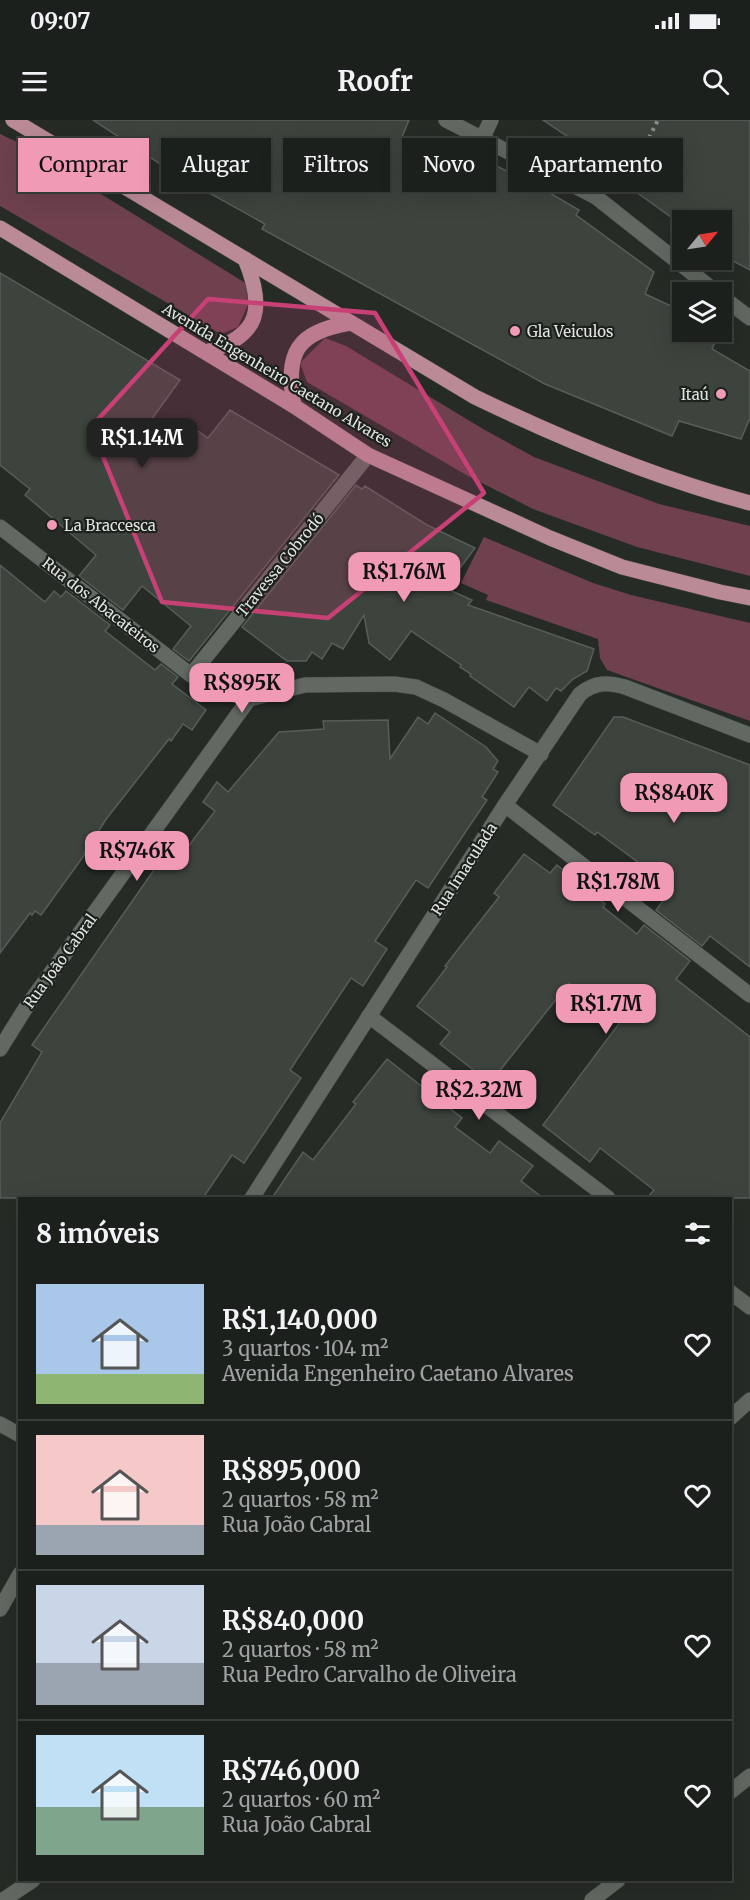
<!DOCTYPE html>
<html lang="pt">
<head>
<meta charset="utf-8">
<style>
  body { margin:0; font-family:Merriweather,serif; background:#292d29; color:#f1f3f6; height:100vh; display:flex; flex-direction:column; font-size:22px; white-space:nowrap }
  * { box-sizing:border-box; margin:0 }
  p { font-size:20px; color:#a0a3a3 }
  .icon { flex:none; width:33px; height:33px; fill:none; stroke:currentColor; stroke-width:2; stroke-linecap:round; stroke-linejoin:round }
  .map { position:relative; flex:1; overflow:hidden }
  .details { position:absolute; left:18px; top:1077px; width:714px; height:684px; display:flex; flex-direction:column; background:#1c201c; border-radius:0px; box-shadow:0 6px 24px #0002,0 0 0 2px #3a3e3b }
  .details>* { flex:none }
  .hud { position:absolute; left:18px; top:18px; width:714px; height:54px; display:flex; gap:12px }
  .needle { width:39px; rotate:60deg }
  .tools { position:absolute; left:672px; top:90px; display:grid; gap:12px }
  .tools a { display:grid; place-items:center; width:60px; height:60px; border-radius:0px; background:#1c201c; box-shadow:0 6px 24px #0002,0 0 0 2px #3a3e3b; font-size:30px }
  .price { position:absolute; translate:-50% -51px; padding:0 14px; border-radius:12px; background:#f09ab5; color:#111; font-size:20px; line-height:39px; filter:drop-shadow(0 2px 3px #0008) }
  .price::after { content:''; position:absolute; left:50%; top:36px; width:18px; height:14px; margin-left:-9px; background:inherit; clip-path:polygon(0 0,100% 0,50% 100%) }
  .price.selected { background:#222; color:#fff }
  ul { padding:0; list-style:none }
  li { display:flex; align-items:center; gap:18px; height:150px; padding:0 18px }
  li+li { border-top:2px solid #3a3e3b }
  li span { display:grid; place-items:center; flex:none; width:168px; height:120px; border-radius:0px; color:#555 }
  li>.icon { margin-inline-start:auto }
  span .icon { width:72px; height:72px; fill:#fffc; stroke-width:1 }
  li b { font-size:26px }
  h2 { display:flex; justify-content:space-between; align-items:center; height:72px; padding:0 18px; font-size:26px }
  .chip { padding:0 21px; border-radius:0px; background:#1c201c; box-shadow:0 6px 24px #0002,0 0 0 2px #3a3e3b; font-size:21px; line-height:54px }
  .chip.selected { background:#f09ab5; color:#111 }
  .status { display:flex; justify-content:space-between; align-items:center; height:42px; padding:0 30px; background:#1c201c; direction:ltr }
  .status svg { height:16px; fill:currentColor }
  header { display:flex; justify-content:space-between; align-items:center; height:78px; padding:0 18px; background:#1c201c; font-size:27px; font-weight:700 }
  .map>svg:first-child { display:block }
  .green { fill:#6f414f }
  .building { fill:#3d433d; stroke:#575e58; stroke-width:1.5 }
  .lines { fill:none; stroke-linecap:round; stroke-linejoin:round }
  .street-casing { stroke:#414641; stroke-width:16 }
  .primary-casing { stroke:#414641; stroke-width:16 }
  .path { stroke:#8a8e8a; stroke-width:4; stroke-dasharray:3 4.5; stroke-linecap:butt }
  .street { stroke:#626862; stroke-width:15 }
  .primary { stroke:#bb8a97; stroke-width:15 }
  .marked { fill:#c84176; fill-opacity:0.2; stroke:#c84176; stroke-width:4.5; stroke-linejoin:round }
  .poi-dot { fill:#f09ab5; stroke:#1c211c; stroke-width:2 }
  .labels { text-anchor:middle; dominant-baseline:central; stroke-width:4.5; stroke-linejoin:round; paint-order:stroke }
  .poi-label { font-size:15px; fill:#e1e4e1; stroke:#1c211c; text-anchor:start }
  .street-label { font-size:15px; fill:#e1e4e1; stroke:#1c211c }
</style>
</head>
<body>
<div class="status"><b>09:07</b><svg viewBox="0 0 49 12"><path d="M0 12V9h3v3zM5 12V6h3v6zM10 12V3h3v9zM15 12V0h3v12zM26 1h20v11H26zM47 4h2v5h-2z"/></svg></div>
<header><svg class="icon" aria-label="menu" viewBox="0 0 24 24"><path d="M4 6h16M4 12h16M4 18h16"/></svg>Roofr<svg class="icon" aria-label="search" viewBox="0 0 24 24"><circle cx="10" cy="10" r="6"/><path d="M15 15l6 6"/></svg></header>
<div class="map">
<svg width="750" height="1780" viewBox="0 0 750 1780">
  <rect width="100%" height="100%" fill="#262b26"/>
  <g class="green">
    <polygon points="0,14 15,21 247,164 249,182 238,207 221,214 0,86"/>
    <polygon points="325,218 346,226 483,309 534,337 659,384 750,406 750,456 637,427 533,389 468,356 307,262 300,243"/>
    <polygon points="484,417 593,463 631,475 750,503 750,601 607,550 600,538 598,519 486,480 488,475 461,463"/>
  </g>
  <g class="building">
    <polygon points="93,0 409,0 402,17 409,20 406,26 448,44 455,27 531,62 579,90 576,95 654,152 645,174 682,191 682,212 720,212 712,229 750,251 750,298 741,319 679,301 672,316 545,264 262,109 265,104 177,55"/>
    <polygon points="543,0 750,0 750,150 722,135 722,100 682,100 682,105 632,69 635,62"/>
    <polygon points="0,153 180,260 151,300 186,327 198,311 208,318 230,290 339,355 189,541 173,529 191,506 142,466 123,490 79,456 96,435 25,375 30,369 0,345"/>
    <polygon points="356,365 362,369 365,366 427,405 475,428 445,468 472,480 468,485 594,529 587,551 573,559 561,571 556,568 547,581 529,567 514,587 470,556 471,554 460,547 461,545 411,511 390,540 369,523 364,495 343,529 332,523 322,539 312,532 306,541 287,541 242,507"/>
    <polygon points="0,445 45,482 54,471 61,477 66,471 110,505 105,511 155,550 161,544 178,557 172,564 206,590 192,610 183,604 171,621 169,619 107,698 84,733 85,734 41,795 35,791 32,795 30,793 0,833"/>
    <polygon points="435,593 486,627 498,641 493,649 498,652 482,677 487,680 428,768 416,760 375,821 387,829 363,866 351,858 290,950 301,958 244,1043 232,1035 203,1078 0,1078 0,1003 42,932 32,925 172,724 184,732 215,691 203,682 217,662 228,672 279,612 324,609 323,601 388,600 390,639 418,597 428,604"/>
    <polygon points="614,597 623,597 750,645 750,847 710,816 702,826 656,790 673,768 597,712 595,715 553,685"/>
    <polygon points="524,734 550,753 557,745 605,784 603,787 637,814 644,805 690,841 676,859 750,917 750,1078 647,1078 654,1070 600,1028 590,1042 543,1005 624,897 592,872 588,877 569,863 490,963 440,924 450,912 417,886 447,847 445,846 499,777 494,773"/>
    <polygon points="387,939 462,998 455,1007 490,1033 499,1021 533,1046 521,1061 543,1078 272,1078 303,1032 313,1040 356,984 353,982"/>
  </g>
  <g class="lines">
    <defs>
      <g id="street">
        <polyline points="446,0 596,77 716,172"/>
        <polyline points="482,19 491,0"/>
        <polyline points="722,177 750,198"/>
        <polyline points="0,407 191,555 221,571 249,579 305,565 394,564 416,567 444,580 541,634"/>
        <polyline points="191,555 368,335"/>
        <polyline points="505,685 750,875"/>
        <polyline points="369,896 608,1078"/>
        <polyline points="0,929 25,889 249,579"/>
        <path d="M252 1078 505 685 580 574C595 562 607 562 625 567L750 615"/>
        <polyline points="730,1172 750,1187"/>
        <polyline points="730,1298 750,1280"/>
        <polyline points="0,1304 20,1315"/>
        <polyline points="0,1489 20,1454"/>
        <polyline points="730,1672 750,1656"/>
        <polyline points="3,1780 33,1760"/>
        <polyline points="592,1780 618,1760"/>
      </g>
      <g id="primary">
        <path d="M13 0 475 277C564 320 655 358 750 383"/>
        <polyline points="0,108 294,286 368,335 550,418 622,447 720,472 750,478"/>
        <path d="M206 232C261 216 265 188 245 139"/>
        <path d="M294 286C285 233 296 212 350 203"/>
      </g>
    </defs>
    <use href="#street" class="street-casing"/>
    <use href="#primary" class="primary-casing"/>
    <polyline class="path" points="622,71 658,0"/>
    <use href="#street" class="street"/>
    <use href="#primary" class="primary"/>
  </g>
  <path class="marked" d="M208 179 375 193 484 373 328 498 162 482 91 307Z"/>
  <g class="poi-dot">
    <circle cx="515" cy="211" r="6"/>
    <circle cx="721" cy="274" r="6"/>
    <circle cx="52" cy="405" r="6"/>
  </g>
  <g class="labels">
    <g class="poi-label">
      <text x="527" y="211">Gla Veiculos</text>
      <text x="709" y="274" text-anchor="end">Itaú</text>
      <text x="64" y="405">La Braccesca</text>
    </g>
    <g class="street-label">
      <text transform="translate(277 255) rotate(31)">Avenida Engenheiro Caetano Alvares</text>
      <text transform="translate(280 445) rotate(-51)">Travessa Cobrodó</text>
      <text transform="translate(101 485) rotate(38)">Rua dos Abacateiros</text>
      <text transform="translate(464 749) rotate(-57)">Rua Imaculada</text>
      <text transform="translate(60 841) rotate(-54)">Rua João Cabral</text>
    </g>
  </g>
</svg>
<div class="tools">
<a><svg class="needle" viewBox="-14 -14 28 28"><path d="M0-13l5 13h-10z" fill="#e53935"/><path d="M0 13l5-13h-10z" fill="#a0a3a3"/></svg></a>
<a><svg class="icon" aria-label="layers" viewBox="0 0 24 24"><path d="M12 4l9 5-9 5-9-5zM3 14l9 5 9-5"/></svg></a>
</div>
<b class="price selected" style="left:142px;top:349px">R$1.14M</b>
<b class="price" style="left:404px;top:483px">R$1.76M</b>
<b class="price" style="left:242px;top:594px">R$895K</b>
<b class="price" style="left:674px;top:704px">R$840K</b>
<b class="price" style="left:137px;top:762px">R$746K</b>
<b class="price" style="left:618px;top:793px">R$1.78M</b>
<b class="price" style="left:606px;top:915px">R$1.7M</b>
<b class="price" style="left:479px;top:1001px">R$2.32M</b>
<div class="hud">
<a class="chip selected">Comprar</a>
<a class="chip">Alugar</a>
<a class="chip">Filtros</a>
<a class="chip">Novo</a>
<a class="chip">Apartamento</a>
</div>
<section class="details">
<h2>8 imóveis<svg class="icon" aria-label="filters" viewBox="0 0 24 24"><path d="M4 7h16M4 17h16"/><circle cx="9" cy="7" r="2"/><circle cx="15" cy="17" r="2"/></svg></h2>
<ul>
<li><span style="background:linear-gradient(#a9c7e8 75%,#8fb573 0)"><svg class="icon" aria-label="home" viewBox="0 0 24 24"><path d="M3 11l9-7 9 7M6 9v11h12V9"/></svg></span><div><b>R$1,140,000</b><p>3 quartos · 104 m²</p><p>Avenida Engenheiro Caetano Alvares</p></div><svg class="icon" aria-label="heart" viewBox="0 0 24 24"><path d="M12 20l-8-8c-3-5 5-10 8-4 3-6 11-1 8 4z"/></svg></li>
<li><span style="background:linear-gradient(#f6c9c9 75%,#9aa5b1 0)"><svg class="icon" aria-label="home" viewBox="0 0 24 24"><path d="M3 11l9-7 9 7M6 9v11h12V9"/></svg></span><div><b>R$895,000</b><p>2 quartos · 58 m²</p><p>Rua João Cabral</p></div><svg class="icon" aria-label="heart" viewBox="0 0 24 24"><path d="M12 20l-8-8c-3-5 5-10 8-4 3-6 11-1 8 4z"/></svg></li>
<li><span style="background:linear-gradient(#c9d6e8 65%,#9aa5b1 0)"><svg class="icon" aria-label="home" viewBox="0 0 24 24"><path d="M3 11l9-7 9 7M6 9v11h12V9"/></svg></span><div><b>R$840,000</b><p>2 quartos · 58 m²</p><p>Rua Pedro Carvalho de Oliveira</p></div><svg class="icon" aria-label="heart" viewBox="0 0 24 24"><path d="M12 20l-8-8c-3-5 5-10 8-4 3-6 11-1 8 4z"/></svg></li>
<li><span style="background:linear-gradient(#bfe0f5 60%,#7fa58c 0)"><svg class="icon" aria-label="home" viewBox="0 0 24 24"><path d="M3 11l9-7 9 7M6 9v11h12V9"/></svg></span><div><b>R$746,000</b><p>2 quartos · 60 m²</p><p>Rua João Cabral</p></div><svg class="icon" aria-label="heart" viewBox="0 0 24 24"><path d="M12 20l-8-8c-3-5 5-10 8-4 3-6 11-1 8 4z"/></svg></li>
</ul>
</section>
</div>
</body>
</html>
